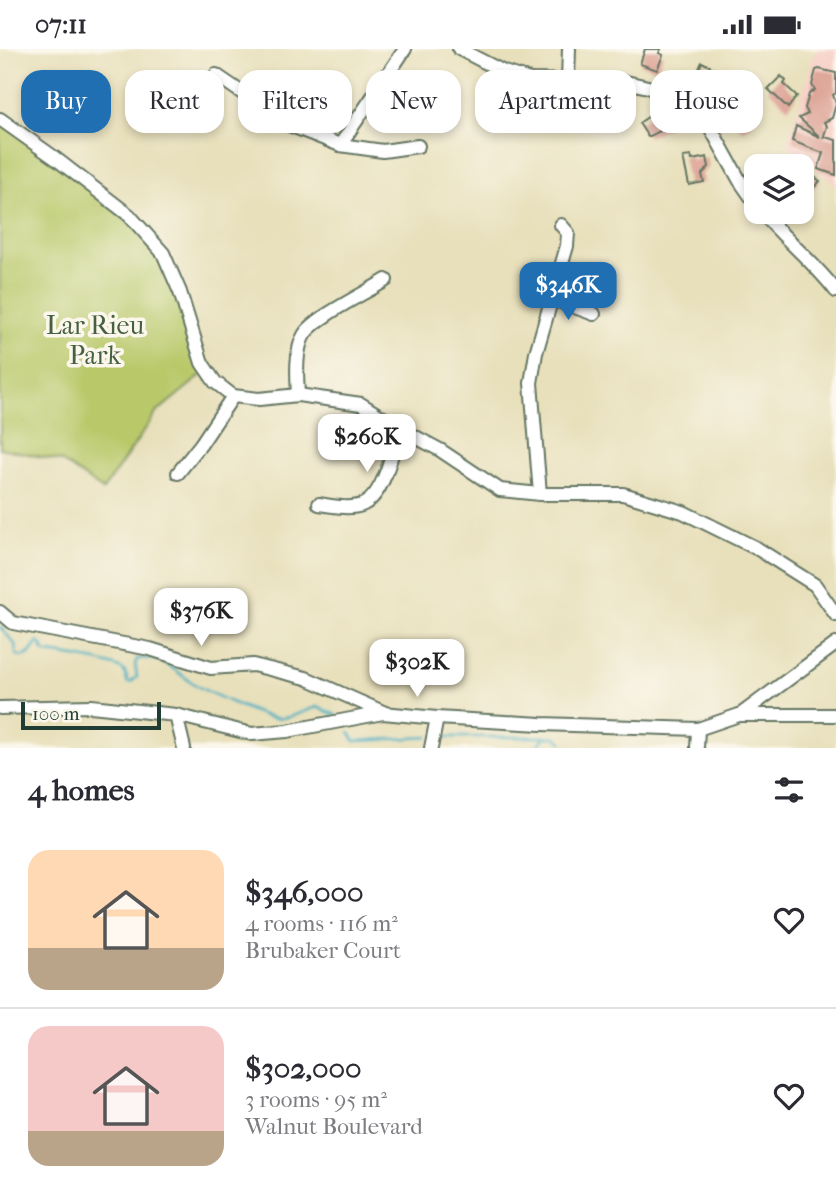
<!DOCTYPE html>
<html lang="en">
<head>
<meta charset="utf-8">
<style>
  body { margin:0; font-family:"IM FELL French Canon",serif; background:#f7f7f7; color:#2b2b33; height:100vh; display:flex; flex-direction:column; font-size:26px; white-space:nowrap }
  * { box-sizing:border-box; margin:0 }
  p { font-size:23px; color:#7c7c81 }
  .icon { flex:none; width:38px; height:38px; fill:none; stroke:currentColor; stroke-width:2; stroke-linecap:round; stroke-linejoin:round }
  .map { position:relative; height:699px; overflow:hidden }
  .details { display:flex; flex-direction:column; background:#fff; flex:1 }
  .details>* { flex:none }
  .guide { position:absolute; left:21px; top:21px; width:794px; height:63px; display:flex; gap:14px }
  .controls { position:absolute; left:744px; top:105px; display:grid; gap:14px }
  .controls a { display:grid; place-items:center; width:70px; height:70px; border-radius:14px; background:#fff; box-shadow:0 4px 10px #0003; font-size:35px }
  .scale { position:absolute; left:21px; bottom:18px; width:140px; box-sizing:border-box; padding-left:7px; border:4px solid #1f3d34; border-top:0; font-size:19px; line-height:24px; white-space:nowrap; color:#1f3d34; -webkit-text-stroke:5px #fbf7ec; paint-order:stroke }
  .price { position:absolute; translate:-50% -60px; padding:0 16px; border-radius:14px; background:#fff; color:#222; font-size:23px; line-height:46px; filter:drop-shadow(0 2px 4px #0008) }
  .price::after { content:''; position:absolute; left:50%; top:42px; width:21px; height:16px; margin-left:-10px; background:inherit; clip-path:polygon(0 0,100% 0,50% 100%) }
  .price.current { background:#1f6fb2; color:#fff }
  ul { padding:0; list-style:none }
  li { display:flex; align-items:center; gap:21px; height:175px; padding:0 28px }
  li+li { border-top:2px solid #e1e1e2 }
  li span { display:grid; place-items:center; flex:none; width:196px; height:140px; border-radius:21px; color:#555 }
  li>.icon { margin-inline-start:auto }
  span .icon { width:84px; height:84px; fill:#fffc; stroke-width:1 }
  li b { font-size:30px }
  h2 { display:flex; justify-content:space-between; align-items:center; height:84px; padding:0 28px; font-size:30px }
  .chip { padding:0 24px; border-radius:21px; background:#fff; box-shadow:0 4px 10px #0003; font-size:24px; line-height:63px }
  .chip.current { background:#1f6fb2; color:#fff }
  .status { display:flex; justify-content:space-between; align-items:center; height:49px; padding:0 35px; background:#fff; direction:ltr }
  .status svg { height:19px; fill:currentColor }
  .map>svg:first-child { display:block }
  .built { fill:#f7d1c8 }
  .green { fill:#b9c96b; stroke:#6c8350; stroke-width:2 }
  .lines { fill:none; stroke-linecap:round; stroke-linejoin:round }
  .stream { stroke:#45afc3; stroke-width:2.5 }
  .building { fill:#dda395 }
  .minor-casing { stroke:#657663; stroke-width:16 }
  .minor { stroke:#fff; stroke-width:12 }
  .labels { text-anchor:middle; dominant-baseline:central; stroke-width:7; stroke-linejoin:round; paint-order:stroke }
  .park-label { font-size:26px; fill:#466042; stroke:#fbf7ec }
</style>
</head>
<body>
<div class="status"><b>07:11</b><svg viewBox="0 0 49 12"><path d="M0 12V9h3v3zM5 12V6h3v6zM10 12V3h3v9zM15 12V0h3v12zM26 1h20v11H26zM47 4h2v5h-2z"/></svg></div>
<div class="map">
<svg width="836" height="699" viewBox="0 0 836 699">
  <rect width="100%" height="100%" fill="#fbf7ec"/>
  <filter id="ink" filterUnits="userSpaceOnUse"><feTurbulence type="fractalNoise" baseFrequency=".0143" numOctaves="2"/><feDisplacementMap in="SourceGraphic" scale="14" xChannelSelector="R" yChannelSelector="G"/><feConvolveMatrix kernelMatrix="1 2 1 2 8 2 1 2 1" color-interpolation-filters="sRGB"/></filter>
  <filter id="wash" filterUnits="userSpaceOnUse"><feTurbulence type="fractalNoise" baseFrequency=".00686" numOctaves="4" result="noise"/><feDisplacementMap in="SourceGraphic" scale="28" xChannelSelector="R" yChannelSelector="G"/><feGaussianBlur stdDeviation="1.57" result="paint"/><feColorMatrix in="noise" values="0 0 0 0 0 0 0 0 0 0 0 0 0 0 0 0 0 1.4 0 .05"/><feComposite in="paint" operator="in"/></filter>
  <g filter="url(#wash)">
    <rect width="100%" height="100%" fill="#e8e0bb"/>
    <polygon class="built" points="816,0 836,0 836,137 787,95"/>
    <polygon class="green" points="0,70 55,109 163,204 208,321 157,363 103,441 61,412 0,399"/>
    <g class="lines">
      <g class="stream">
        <path d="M0 578 15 595 16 605 22 608 29 605 38 593 43 597 42 600 46 604C59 605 118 614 124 622 126 625 127 630 127 633L130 634 137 628 135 615 137 610C164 605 179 627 199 638 212 645 262 668 275 669 288 671 304 662 317 658L336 666"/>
        <polyline points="349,683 355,692 428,688"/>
        <polyline points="442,688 556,688 562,693"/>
        <polyline points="536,699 545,688"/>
      </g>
    </g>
    <g id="blocks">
      <g class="building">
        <polygon points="645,0 661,0 659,4 663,6 657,21 640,15"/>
        <polygon points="702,13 715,20 703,43 686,35 693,22 697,24"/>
        <polygon points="819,20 836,24 836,44 833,46 836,55 832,69 824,73 827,77 823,90 825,88 836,91 836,126 818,120 823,104 792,92 796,77 820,88 799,69 808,65 805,59 809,45 815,41 812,36 816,21"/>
        <polygon points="781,27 786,32 784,35 797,47 788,59 768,40"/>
        <polygon points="732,49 753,74 743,82 722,58"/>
        <polygon points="658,61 670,77 648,88 639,74"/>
        <polygon points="691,107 692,111 707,108 709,118 702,125 704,133 689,136 683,108"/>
        <polygon points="802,118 820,132 806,147 802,143"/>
      </g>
    </g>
  </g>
  <g filter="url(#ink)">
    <use href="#blocks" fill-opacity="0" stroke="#657663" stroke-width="2"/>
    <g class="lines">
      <defs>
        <g id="minor">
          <polyline points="459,0 504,23 530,31 626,33 648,38 673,49 702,69 710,78 740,132 756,155"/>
          <polyline points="216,26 289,76 340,96 383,102 418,97"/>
          <polyline points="568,31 569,0"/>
          <polyline points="0,70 55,109 129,166 163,204 180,243 202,314 215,333 233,347 259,350 298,346 361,355 399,379 440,401 500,441 540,445 623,445 683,463 758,500 815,536 836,566"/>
          <polyline points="340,96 405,0"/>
          <path d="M762 163C785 191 814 213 836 242"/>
          <polyline points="553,250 594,265"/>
          <path d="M298 346C297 329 295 301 304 286 315 268 366 244 386 231"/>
          <polyline points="178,424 201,395 233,347"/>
          <polyline points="540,445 531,334 536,304 567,197 568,184 561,176"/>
          <path d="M319 455C332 457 351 461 364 455 385 444 393 400 399 379"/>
          <polyline points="0,563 13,574 150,600 211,619 253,616 306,629 383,663"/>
          <polyline points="0,659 91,657 176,666 252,685 287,682 383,664 437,669 541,675 698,680 739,666 836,666"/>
          <polyline points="176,666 184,699"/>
          <polyline points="740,666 836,595"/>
          <polyline points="431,699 437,669"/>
          <polyline points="697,699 698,680"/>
        </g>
      </defs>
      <use href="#minor" class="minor-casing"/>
      <use href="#minor" class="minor"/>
    </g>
  </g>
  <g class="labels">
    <g class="park-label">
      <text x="95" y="276">Lar Rieu<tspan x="95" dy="30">Park</tspan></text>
    </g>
  </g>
</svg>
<div class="controls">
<a><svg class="icon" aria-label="layers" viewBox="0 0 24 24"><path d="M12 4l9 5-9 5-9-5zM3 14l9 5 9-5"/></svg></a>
</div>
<div class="scale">100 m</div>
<b class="price current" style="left:568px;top:273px">$346K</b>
<b class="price" style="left:367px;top:425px">$260K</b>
<b class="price" style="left:201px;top:599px">$376K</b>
<b class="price" style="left:417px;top:650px">$302K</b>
<div class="guide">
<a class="chip current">Buy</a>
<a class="chip">Rent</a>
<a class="chip">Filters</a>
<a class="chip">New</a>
<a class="chip">Apartment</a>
<a class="chip">House</a>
</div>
</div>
<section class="details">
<h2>4 homes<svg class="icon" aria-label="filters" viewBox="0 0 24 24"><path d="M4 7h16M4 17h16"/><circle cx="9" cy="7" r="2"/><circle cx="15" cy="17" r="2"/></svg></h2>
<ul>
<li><span style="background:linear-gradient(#ffd9b3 70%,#b9a48a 0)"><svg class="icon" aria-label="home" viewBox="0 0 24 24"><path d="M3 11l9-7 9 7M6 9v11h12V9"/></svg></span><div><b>$346,000</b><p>4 rooms · 116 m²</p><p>Brubaker Court</p></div><svg class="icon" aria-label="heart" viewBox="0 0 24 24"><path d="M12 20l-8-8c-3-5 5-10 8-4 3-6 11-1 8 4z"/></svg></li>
<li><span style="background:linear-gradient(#f6c9c9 75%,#b9a48a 0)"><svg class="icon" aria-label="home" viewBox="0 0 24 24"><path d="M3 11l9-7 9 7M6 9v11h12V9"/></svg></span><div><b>$302,000</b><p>3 rooms · 95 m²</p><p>Walnut Boulevard</p></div><svg class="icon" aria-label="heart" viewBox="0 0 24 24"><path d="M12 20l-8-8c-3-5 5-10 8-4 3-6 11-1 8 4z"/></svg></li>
</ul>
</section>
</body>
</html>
